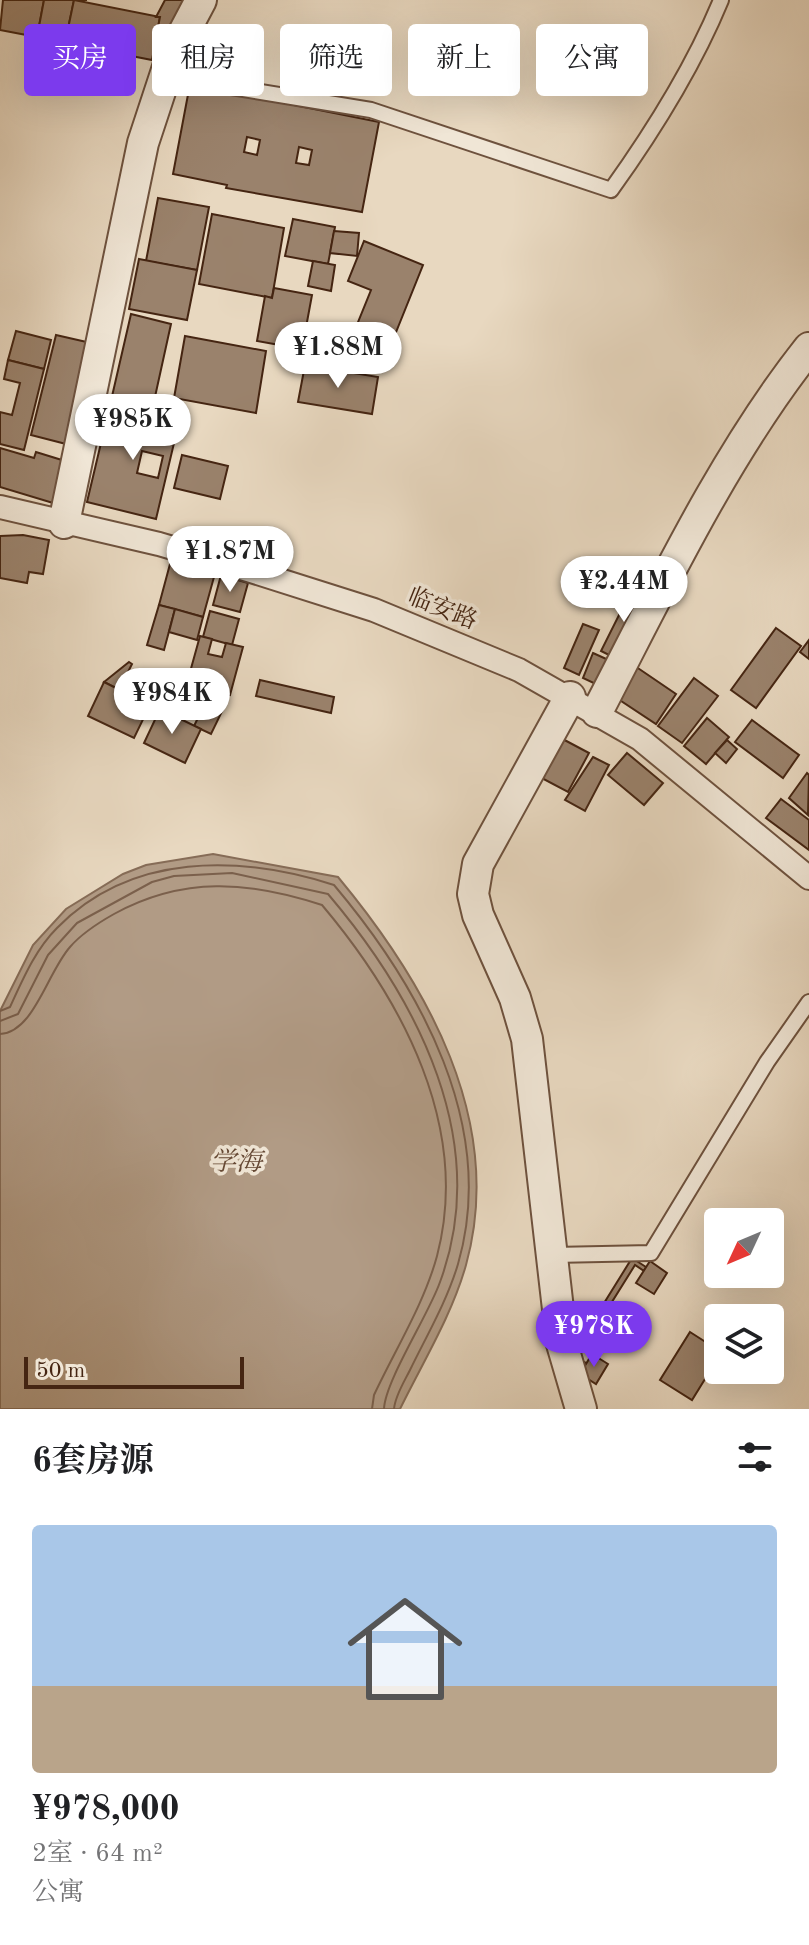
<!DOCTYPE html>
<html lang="zh">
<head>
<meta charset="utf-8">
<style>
  body { margin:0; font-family:"Old Standard TT","Noto Serif SC",serif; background:#f6f6f6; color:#202124; height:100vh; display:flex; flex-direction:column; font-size:30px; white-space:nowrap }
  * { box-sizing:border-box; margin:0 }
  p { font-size:26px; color:#757577 }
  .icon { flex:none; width:44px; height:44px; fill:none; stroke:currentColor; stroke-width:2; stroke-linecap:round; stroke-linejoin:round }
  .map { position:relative; height:1409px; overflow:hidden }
  .panel { display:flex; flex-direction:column; background:#fff; flex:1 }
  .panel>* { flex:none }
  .hud { position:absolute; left:24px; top:24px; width:762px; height:72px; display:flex; gap:16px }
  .needle { width:52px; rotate:226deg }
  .tools { position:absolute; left:704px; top:1208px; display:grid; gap:16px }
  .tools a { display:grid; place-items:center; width:80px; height:80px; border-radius:8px; background:#fff; box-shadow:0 8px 32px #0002; font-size:40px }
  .scale { position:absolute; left:24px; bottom:20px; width:220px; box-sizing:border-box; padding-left:8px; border:4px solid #452512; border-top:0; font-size:22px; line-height:28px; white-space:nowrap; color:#452512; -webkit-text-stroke:6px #f0e6d6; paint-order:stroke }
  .price { position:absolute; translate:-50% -68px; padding:0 18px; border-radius:28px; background:#fff; color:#222; font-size:26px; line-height:52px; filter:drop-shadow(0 2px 4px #0008) }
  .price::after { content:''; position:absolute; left:50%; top:48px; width:24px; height:18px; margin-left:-12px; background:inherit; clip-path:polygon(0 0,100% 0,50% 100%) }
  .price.selected { background:#7c3aed; color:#fff }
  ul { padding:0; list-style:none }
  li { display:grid; align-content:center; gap:16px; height:424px; padding:0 32px }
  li+li { border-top:2px solid #e0e0e0 }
  li span { display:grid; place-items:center; height:248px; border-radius:8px; color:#555 }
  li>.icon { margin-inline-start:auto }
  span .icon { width:144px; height:144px; fill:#fffc; stroke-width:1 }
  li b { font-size:34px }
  h2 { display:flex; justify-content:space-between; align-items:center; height:96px; padding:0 32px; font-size:34px }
  .pill { padding:0 28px; border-radius:8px; background:#fff; box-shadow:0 8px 32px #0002; font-size:28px; line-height:72px }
  .pill.selected { background:#7c3aed; color:#fff }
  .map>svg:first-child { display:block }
  .water { fill:#b19b85; stroke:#866c57; stroke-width:2 }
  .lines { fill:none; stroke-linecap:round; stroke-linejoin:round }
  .shore { stroke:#7b604c; stroke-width:2 }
  .building { fill:#9a826c; stroke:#452512; stroke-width:2; fill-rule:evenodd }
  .service-casing { stroke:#6e523e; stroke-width:18 }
  .pedestrian-casing { stroke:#6e523e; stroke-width:26 }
  .minor-casing { stroke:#6e523e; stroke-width:34 }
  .service { stroke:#f0e6d6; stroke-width:14 }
  .pedestrian { stroke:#f0e6d6; stroke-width:22 }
  .minor { stroke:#f0e6d6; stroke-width:30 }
  .labels { text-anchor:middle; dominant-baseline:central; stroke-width:7; stroke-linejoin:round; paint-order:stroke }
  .street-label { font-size:24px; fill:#452512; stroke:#f0e6d6 }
  .water-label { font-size:26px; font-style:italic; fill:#654834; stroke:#f0e6d6 }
</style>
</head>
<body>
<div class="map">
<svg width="809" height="1409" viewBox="0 0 809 1409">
  <rect width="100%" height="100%" fill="#e8d8c0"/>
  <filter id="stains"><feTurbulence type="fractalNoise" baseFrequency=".0025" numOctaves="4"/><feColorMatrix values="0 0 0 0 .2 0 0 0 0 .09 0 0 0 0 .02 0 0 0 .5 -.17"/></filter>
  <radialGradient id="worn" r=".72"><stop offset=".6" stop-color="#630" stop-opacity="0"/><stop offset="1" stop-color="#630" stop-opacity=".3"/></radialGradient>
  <path class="water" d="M213 854 338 877C426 983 506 1121 466 1265 452 1315 423 1362 400 1409H0V1011L33 945 66 909 123 874 146 865Z"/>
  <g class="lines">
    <g class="shore">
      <path d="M0 1011 10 1007C23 979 35 950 57 928 131 852 240 855 334 885 420 987 498 1126 458 1264 447 1301 427 1335 410 1370 404 1382 395 1396 394 1409"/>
      <path d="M0 1021 18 1014 48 955 77 923 152 882 174 876 232 873 328 894C418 1000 492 1142 440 1282 429 1314 385 1381 384 1409"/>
      <path d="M0 1034C34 1032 47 973 70 947 82 933 98 923 114 914 183 876 249 881 322 905 402 1000 471 1127 437 1256 424 1304 395 1350 374 1395L372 1409"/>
    </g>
  </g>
  <g class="building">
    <polygon points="3,0 44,0 37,37 0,30"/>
    <polygon points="44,0 87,0 74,0 65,43 37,37"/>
    <polygon points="74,0 160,17 152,60 65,43"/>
    <polygon points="165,0 186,0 169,32 158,27 160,17 156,17"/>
    <path d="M190 84 379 122 362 212 226 188 227 185 173 174ZM247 137 260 140 257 155 244 152ZM299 147 312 150 309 165 296 163Z"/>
    <polygon points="158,198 209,207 197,270 146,261"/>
    <polygon points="212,214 284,228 272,298 199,284"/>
    <polygon points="293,219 335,227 328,264 285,256"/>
    <polygon points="334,231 359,233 357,256 330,253"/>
    <polygon points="364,241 423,265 386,357 350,342 371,290 348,281"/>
    <polygon points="139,259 197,270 187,320 129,309"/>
    <polygon points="313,261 335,265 331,291 308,286"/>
    <polygon points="274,288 312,295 302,349 257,341 265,296 272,298"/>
    <polygon points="131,314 171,324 151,415 110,405"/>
    <polygon points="16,331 51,340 44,369 8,360"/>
    <polygon points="56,335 91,343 66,444 31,435"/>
    <polygon points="185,336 266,351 256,413 174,398"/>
    <polygon points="8,360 44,369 24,450 0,444 0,412 12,415 20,383 4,379"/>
    <polygon points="305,365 378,377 372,414 298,402"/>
    <path d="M110 405 179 422 156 519 87 502ZM142 451 163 456 158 478 137 473Z"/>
    <polygon points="0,448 34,458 36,452 65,461 53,503 0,487"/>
    <polygon points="182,455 228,466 220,499 174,488"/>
    <polygon points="23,535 49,540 43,574 29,572 27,583 0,578 0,536"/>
    <polygon points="170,564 214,577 203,617 159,605"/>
    <polygon points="221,575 248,583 240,612 213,605"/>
    <polygon points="632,589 648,597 617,659 601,651"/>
    <polygon points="159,605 175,609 164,650 147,645"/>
    <polygon points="175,609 203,617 197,640 169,632"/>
    <polygon points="210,611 239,619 232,645 203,637"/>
    <polygon points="583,624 599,630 579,675 564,668"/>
    <polygon points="776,628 801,646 756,708 731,690"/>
    <polygon points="200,636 212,639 208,654 222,657 226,643 243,647 230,695 187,683"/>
    <polygon points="809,640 809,659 800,652"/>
    <polygon points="593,653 613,662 602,687 583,678"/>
    <polygon points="129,662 132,664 119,690 104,682"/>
    <polygon points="629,662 676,694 656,724 609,693"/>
    <polygon points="153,671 186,687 173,714 140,698"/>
    <polygon points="694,678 718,696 682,743 658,726"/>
    <polygon points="260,680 334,697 331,713 256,696"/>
    <polygon points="104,682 150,705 134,738 88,716"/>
    <polygon points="210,693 227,701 211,734 194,726"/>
    <polygon points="160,709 201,729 185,763 144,743"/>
    <polygon points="707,718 729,737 706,764 684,746"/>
    <polygon points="752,720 799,755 783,778 735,742"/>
    <polygon points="557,736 589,753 568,792 536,775"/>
    <polygon points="727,740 737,749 726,763 715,753"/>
    <polygon points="627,753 663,783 644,805 608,775"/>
    <polygon points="593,757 609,765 585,811 565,800"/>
    <polygon points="807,773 809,775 808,815 789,798"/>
    <polygon points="781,799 809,820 809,850 766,818"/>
    <polygon points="632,1258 646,1267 644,1271 635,1265 577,1358 586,1363 584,1367 570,1358"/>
    <polygon points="650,1261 667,1273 654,1294 636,1283"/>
    <polygon points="690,1332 718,1350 718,1358 692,1400 660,1380"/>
    <polygon points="592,1354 608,1364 596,1384 580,1374"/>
  </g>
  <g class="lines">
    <defs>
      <g id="service">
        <path d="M164 76 371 110 611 190C654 130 693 68 721 0"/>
        <polyline points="553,1255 651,1253 767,1062 809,1002"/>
      </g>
      <polyline id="pedestrian" points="0,507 159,544 251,571 374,610 519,670 640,739 809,878"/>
      <g id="minor">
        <polyline points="64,523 143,143 172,55 201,0"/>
        <polyline points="570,697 478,864 473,894 478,915 515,998 527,1039 562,1344 581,1409"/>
        <path d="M597 712C660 591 724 455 809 348"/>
      </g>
    </defs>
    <use href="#service" class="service-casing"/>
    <use href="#pedestrian" class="pedestrian-casing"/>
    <use href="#minor" class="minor-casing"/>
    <use href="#service" class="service"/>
    <use href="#pedestrian" class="pedestrian"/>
    <use href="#minor" class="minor"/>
  </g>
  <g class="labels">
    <g class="street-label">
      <text transform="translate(442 610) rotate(22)">临安路</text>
    </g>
    <g class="water-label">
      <text x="236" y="1163">学海</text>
    </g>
  </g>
  <rect width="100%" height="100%" filter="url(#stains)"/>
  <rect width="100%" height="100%" fill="url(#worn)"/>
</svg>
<div class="tools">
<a><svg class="needle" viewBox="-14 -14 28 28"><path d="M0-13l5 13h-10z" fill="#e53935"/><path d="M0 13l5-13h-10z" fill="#757577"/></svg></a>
<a><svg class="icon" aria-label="layers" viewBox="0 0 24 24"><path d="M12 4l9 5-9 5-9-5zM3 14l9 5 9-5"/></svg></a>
</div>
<div class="scale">50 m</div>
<b class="price" style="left:338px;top:390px">¥1.88M</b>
<b class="price" style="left:133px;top:462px">¥985K</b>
<b class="price" style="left:230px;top:594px">¥1.87M</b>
<b class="price" style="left:624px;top:624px">¥2.44M</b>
<b class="price" style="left:172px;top:736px">¥984K</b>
<b class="price selected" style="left:594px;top:1369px">¥978K</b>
<div class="hud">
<a class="pill selected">买房</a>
<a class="pill">租房</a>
<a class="pill">筛选</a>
<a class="pill">新上</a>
<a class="pill">公寓</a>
</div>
</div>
<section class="panel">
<h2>6套房源<svg class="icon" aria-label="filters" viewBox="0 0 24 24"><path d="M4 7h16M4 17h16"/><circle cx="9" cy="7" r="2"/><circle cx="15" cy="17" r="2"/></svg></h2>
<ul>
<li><span style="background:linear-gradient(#a9c7e8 65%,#b9a48a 0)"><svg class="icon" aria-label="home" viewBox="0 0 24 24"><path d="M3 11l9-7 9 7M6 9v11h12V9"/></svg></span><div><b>¥978,000</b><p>2室 · 64 m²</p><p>公寓</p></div></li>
</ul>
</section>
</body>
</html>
